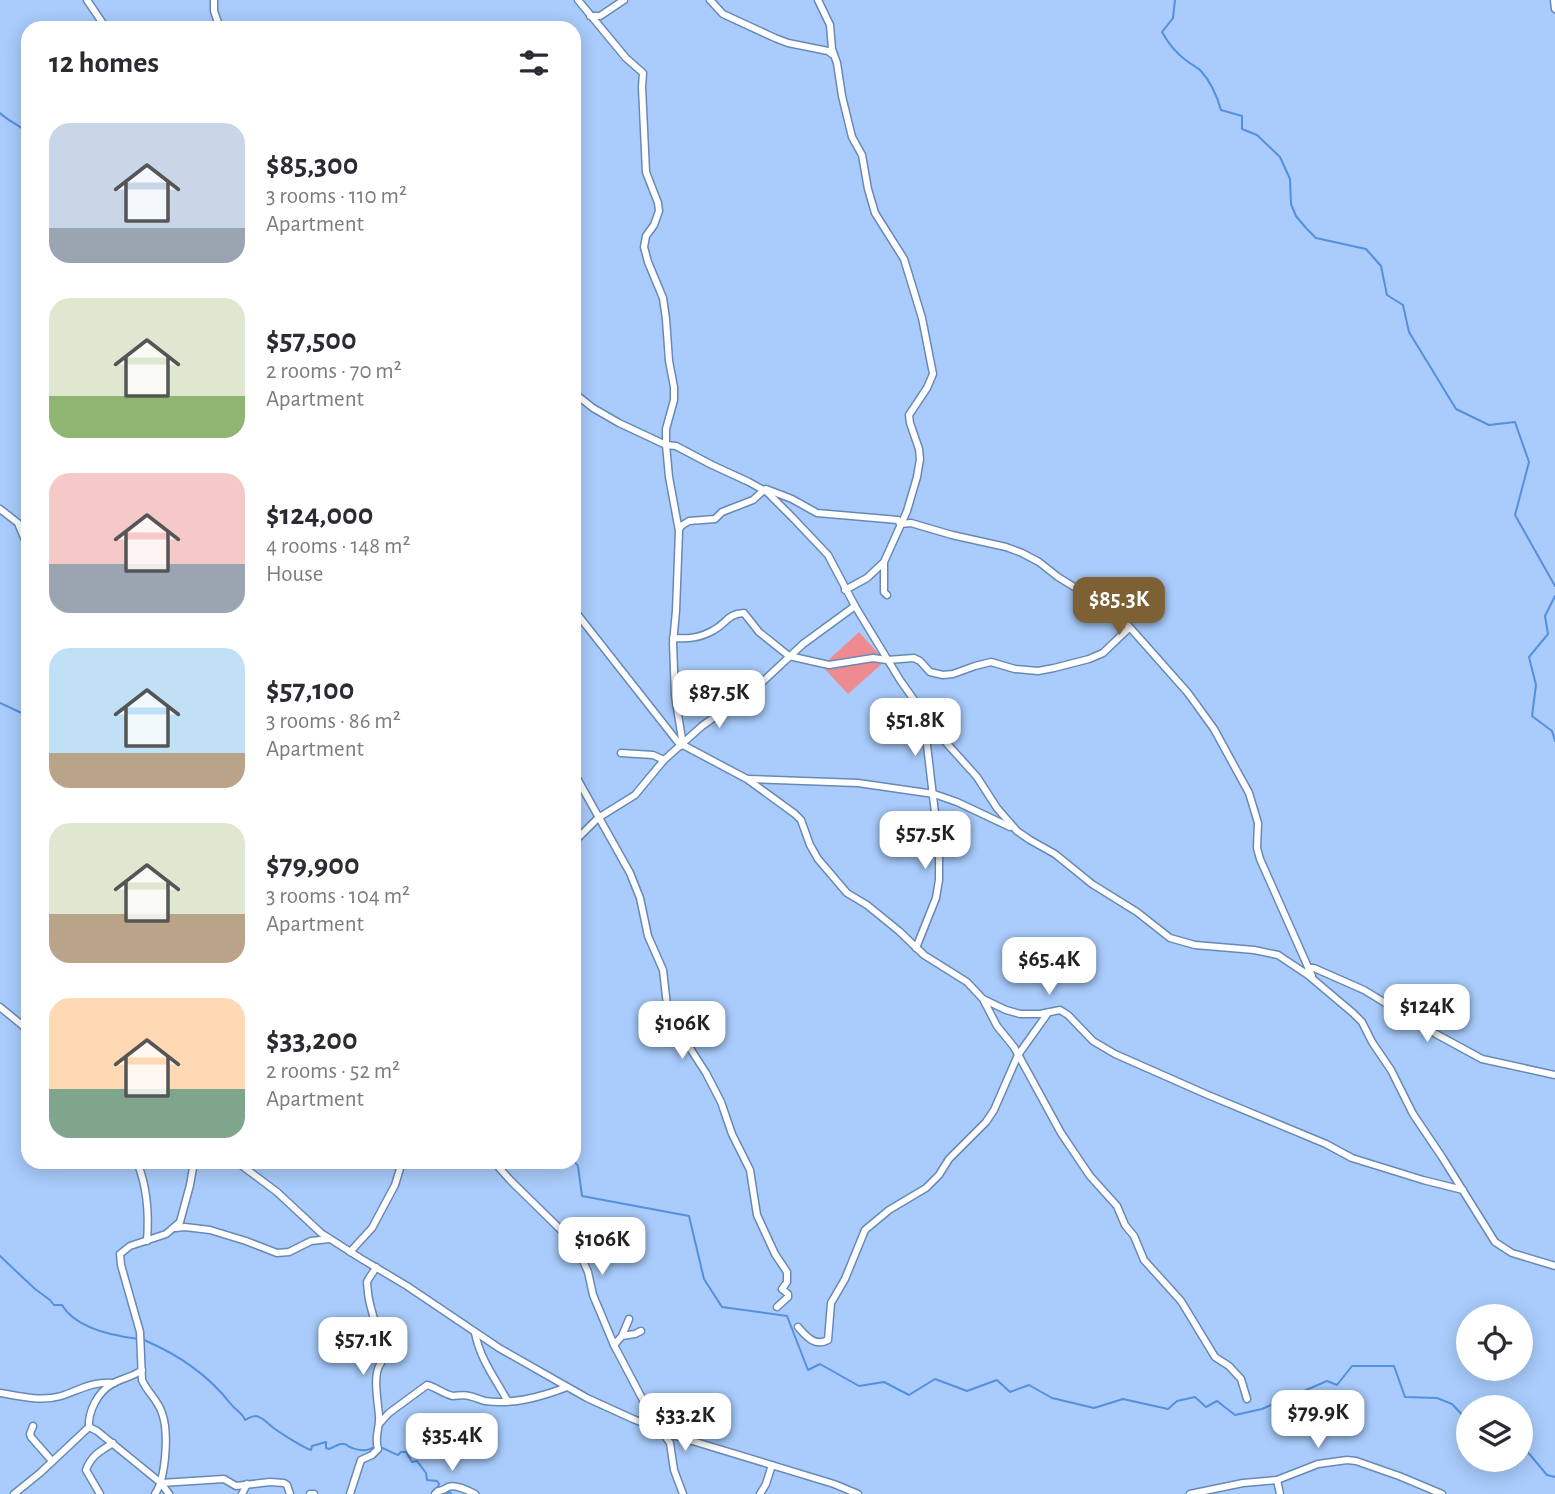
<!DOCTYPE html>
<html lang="en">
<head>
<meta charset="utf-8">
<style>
  body { margin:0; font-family:"Alegreya Sans",sans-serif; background:#f7f7f7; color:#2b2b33; height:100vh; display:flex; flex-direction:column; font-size:26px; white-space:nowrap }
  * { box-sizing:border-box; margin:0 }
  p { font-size:23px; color:#7c7c81 }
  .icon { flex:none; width:38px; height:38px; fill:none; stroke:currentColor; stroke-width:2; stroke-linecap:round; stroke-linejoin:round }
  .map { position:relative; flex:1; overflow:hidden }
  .sheet { position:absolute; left:21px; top:21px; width:560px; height:1148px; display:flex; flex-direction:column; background:#fff; border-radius:21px; box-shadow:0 4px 18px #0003 }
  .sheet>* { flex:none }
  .buttons { position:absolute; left:1456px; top:1304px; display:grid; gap:14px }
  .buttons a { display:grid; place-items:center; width:77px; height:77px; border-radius:50%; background:#fff; box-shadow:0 4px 18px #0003; font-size:35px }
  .price { position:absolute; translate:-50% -60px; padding:0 16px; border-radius:14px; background:#fff; color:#222; font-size:23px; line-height:46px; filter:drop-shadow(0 2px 4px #0008) }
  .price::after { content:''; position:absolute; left:50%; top:42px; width:21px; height:16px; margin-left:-10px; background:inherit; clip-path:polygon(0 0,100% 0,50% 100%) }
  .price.current { background:#7d6034; color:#fff }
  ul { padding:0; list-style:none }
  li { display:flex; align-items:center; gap:21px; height:175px; padding:0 28px }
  li span { display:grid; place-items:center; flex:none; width:196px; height:140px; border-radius:21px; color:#555 }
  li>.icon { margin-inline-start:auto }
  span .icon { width:84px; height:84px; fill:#fffc; stroke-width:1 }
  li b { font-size:30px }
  h2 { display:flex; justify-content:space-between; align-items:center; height:84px; padding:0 28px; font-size:30px }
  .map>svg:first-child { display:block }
  .green { fill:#ee8b91 }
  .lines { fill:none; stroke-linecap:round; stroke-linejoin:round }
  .stream { stroke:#558fde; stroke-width:2 }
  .minor-casing { stroke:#6889b5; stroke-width:9 }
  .minor { stroke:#fff; stroke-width:6 }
</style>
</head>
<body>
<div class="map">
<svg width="1555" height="1494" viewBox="0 0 1555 1494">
  <rect width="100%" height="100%" fill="#a9ccfc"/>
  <polygon class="green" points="859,632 885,661 848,694 822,666"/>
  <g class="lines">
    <g class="stream">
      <path d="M1175 0 1173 18 1162 32C1168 43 1177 54 1187 61 1192 65 1197 67 1201 71 1211 82 1217 96 1221 110L1242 116V129L1257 135 1280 157 1290 179 1291 204 1296 216 1306 228 1316 238 1366 249 1381 266 1387 295 1403 305 1409 332 1456 409 1489 425 1515 422 1529 462 1515 515 1555 586"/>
      <path d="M0 113C9 122 21 125 28 134"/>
      <polyline points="1555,596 1545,616 1548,634 1529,657 1536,685 1532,716 1552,731 1555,741"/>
      <polyline points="0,703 28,716"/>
      <polyline points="574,1161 578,1166 582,1196 689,1216 704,1279 722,1307 787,1316 808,1370 820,1364 859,1386 884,1382 909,1395 935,1379 967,1391 997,1380 1010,1392 1029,1385 1052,1398 1094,1408 1123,1399 1168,1409 1177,1401 1195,1397 1206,1407 1217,1401 1235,1415 1262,1409 1327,1381 1337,1385 1352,1366 1394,1366 1405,1397 1437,1398 1452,1404 1468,1421"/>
      <path d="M0 1256 35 1289 50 1300 54 1305H62C76 1329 114 1336 139 1339"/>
      <path d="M144 1340C177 1354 208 1375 230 1403 235 1410 242 1412 245 1420 249 1418 251 1416 256 1416 263 1417 269 1425 275 1429 282 1434 304 1448 311 1450L312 1446 326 1442V1448L329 1449 340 1444H345C350 1448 359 1451 366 1450 370 1450 373 1447 377 1446 380 1446 392 1453 398 1455L401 1452H406L412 1462 417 1461 426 1473 427 1480 437 1481 439 1484 437 1490"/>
      <polyline points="1521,1444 1547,1475 1555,1477"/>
      <polyline points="446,1494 450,1492 451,1494"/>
    </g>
    <defs>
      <g id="minor">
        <polyline points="87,0 106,28"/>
        <polyline points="214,0 214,11 220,28"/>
        <polyline points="578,0 626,58 643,73 642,87 646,172 658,203 659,211 654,225 646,236 644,247 648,262 663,298 666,319 669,361 674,387 674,400 666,429 666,445 669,477 679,531 676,611 673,643 675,696 683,745 747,779 795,814 801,820 810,845 818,859 847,893 867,905 899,931 924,955 967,982 983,999 1006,1010 1020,1014 1040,1014 1060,1010 1068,1015 1093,1041 1115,1054 1208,1095 1326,1144 1352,1158 1423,1180 1463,1190"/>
        <polyline points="710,0 723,14 775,38 788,43 828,51 832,54"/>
        <polyline points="818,0 830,25 832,49 837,63 842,96 852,137 862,155 868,189 875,213 904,259 922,318 933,374 927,388 909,415 910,423 919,449 920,459 917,477 907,511 884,562 867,578 845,590"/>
        <polyline points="1554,0 1555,9"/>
        <polyline points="590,16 600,16 624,0"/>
        <polyline points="574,393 593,408 619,423 666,445 676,446 712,465 749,482 767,492 792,517 828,555 855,606 900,680 917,704 924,718 977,777 997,808 1017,831 1030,840 1055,854 1092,884 1137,912 1170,938 1195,945 1254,950 1278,955 1308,975 1353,1013 1362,1022 1372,1042 1391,1070 1413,1114 1442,1157 1495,1242 1512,1253 1555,1266"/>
        <polyline points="766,489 792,499 817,513 898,520 900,524 911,523 952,535 1006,547 1022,553 1039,562 1058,577 1118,614 1188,693 1214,729 1249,793 1258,823 1257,848 1260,859 1312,976"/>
        <polyline points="0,509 18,523 28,547"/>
        <polyline points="679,530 681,526 689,521 715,519 722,512 753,500 764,490"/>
        <polyline points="884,564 884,592 887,595"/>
        <polyline points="574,610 681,746"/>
        <path d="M673 638C689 639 700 638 714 630 727 623 727 614 744 613L759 632 789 656 829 665 873 658 887 660 914 658 920 661 930 672 943 675 953 674 975 666 991 662 1015 669 1038 671 1054 668 1089 659 1103 653 1129 628"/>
        <polyline points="621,753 653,755 664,760"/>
        <polyline points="574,773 630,873 640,898 648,936 663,970 668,1014 706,1073 721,1102 732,1134 750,1170 757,1215 775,1254 787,1272 787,1282 782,1289 788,1294 788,1297 777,1307"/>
        <polyline points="749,779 858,783 934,794 957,802 1010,827"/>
        <polyline points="574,842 598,818 635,795 664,760 702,726 757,687 803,644 855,606"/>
        <polyline points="916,948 936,898 939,880 939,847 924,720"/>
        <polyline points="1308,968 1314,968 1364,990 1436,1034 1482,1059 1555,1075"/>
        <polyline points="984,1001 997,1026 1014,1047 1061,1133 1090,1176 1117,1206 1125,1225 1134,1236 1144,1260 1181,1301 1215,1357 1229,1366 1241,1379 1247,1399"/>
        <polyline points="0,1007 28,1030"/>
        <path d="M137 1162C147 1186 149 1215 147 1241"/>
        <polyline points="237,1162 277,1192 321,1233 360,1258 407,1286 499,1348 587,1398 633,1419 676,1436 834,1484 858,1494"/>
        <polyline points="494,1162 511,1181 564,1233 579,1252 588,1272 593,1295 614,1345 655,1423 670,1443 674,1470 683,1494"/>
        <polyline points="175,1228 185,1227 210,1230 246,1241 277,1253 289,1252 311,1241 329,1239"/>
        <polyline points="350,1252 372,1228 395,1185 402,1162"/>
        <path d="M798 1327C807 1337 815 1347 828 1340L831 1303 845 1279 865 1230 889 1210 926 1188 939 1175 949 1159 986 1122 994 1110 1018 1055 1048 1013"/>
        <path d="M475 1333C480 1359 495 1378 507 1400"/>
        <polyline points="622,1336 629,1319"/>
        <polyline points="614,1345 622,1336 635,1334 641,1331"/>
        <path d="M0 1393C20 1396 41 1402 61 1396 80 1390 92 1381 114 1383"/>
        <path d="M379 1424 389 1413 427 1385C436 1387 443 1394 453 1396 458 1396 464 1394 469 1396 475 1397 480 1400 485 1401 513 1405 541 1397 567 1387"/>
        <polyline points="33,1426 30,1434 31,1437 52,1461"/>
        <path d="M89 1427C88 1411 98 1392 112 1384 122 1378 133 1377 142 1370"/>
        <polyline points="1277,1480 1280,1494"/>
        <polyline points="161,1483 224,1479 236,1486 270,1482 284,1483 287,1485 290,1494"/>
        <polyline points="14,1494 40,1473 89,1427 97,1431 161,1483 169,1494"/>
        <path d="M100 1494 86 1470C91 1456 100 1451 113 1443"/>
        <path d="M155 1494C166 1478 169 1432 162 1413 158 1400 147 1392 142 1380L140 1332 121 1265 120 1254 130 1246 166 1234 180 1222 190 1185 194 1162"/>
        <polyline points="242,1494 247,1484"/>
        <polyline points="310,1494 314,1494"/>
        <path d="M350 1494 361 1460 372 1455 378 1449C374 1436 380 1429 379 1416 378 1401 372 1374 381 1363L375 1354C383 1333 370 1314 368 1293 368 1291 367 1284 367 1282 369 1277 374 1272 376 1267"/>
        <path d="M435 1494 438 1491C441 1491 445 1489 448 1487 456 1484 467 1490 475 1494"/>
        <polyline points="760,1494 766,1484 772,1465"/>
        <polyline points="1190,1494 1243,1483 1277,1480 1318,1464 1347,1460 1356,1461 1399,1476 1442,1494"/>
      </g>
    </defs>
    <use href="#minor" class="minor-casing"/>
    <use href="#minor" class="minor"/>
  </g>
</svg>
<div class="buttons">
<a><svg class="icon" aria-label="locate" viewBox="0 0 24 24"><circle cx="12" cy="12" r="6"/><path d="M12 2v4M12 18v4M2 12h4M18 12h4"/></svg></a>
<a><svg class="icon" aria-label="layers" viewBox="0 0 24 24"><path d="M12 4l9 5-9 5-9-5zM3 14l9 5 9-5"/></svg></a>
</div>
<b class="price current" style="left:1119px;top:637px">$85.3K</b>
<b class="price" style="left:719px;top:730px">$87.5K</b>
<b class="price" style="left:915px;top:758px">$51.8K</b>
<b class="price" style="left:925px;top:871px">$57.5K</b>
<b class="price" style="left:1049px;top:997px">$65.4K</b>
<b class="price" style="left:1427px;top:1044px">$124K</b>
<b class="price" style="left:682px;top:1061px">$106K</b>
<b class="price" style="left:602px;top:1277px">$106K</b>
<b class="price" style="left:363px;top:1377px">$57.1K</b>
<b class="price" style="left:1318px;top:1450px">$79.9K</b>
<b class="price" style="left:685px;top:1453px">$33.2K</b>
<b class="price" style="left:452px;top:1473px">$35.4K</b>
<section class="sheet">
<h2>12 homes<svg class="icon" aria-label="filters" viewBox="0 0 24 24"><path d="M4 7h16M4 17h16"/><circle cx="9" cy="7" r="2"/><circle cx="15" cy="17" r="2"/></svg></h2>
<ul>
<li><span style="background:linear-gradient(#c9d6e8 75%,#9aa5b1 0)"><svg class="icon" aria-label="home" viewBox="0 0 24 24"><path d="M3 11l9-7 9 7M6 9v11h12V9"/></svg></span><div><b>$85,300</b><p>3 rooms · 110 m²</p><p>Apartment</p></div></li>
<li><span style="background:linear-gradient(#dfe7d0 70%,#8fb573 0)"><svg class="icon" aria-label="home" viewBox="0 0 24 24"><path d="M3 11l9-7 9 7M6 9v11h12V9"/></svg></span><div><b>$57,500</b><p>2 rooms · 70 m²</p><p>Apartment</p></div></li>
<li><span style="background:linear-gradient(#f6c9c9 65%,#9aa5b1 0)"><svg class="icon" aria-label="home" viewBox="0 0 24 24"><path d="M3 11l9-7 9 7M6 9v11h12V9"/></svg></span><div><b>$124,000</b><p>4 rooms · 148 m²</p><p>House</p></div></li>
<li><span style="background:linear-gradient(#bfe0f5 75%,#b9a48a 0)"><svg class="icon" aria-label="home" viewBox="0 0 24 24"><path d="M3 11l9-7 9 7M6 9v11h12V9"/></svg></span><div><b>$57,100</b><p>3 rooms · 86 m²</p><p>Apartment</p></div></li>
<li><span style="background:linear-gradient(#dfe7d0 65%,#b9a48a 0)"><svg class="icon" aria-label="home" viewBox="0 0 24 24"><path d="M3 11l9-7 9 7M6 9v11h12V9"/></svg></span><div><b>$79,900</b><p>3 rooms · 104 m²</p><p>Apartment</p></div></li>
<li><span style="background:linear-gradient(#ffd9b3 65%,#7fa58c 0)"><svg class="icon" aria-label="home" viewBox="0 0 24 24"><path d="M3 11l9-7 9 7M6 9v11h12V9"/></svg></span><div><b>$33,200</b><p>2 rooms · 52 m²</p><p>Apartment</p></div></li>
</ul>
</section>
</div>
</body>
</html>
